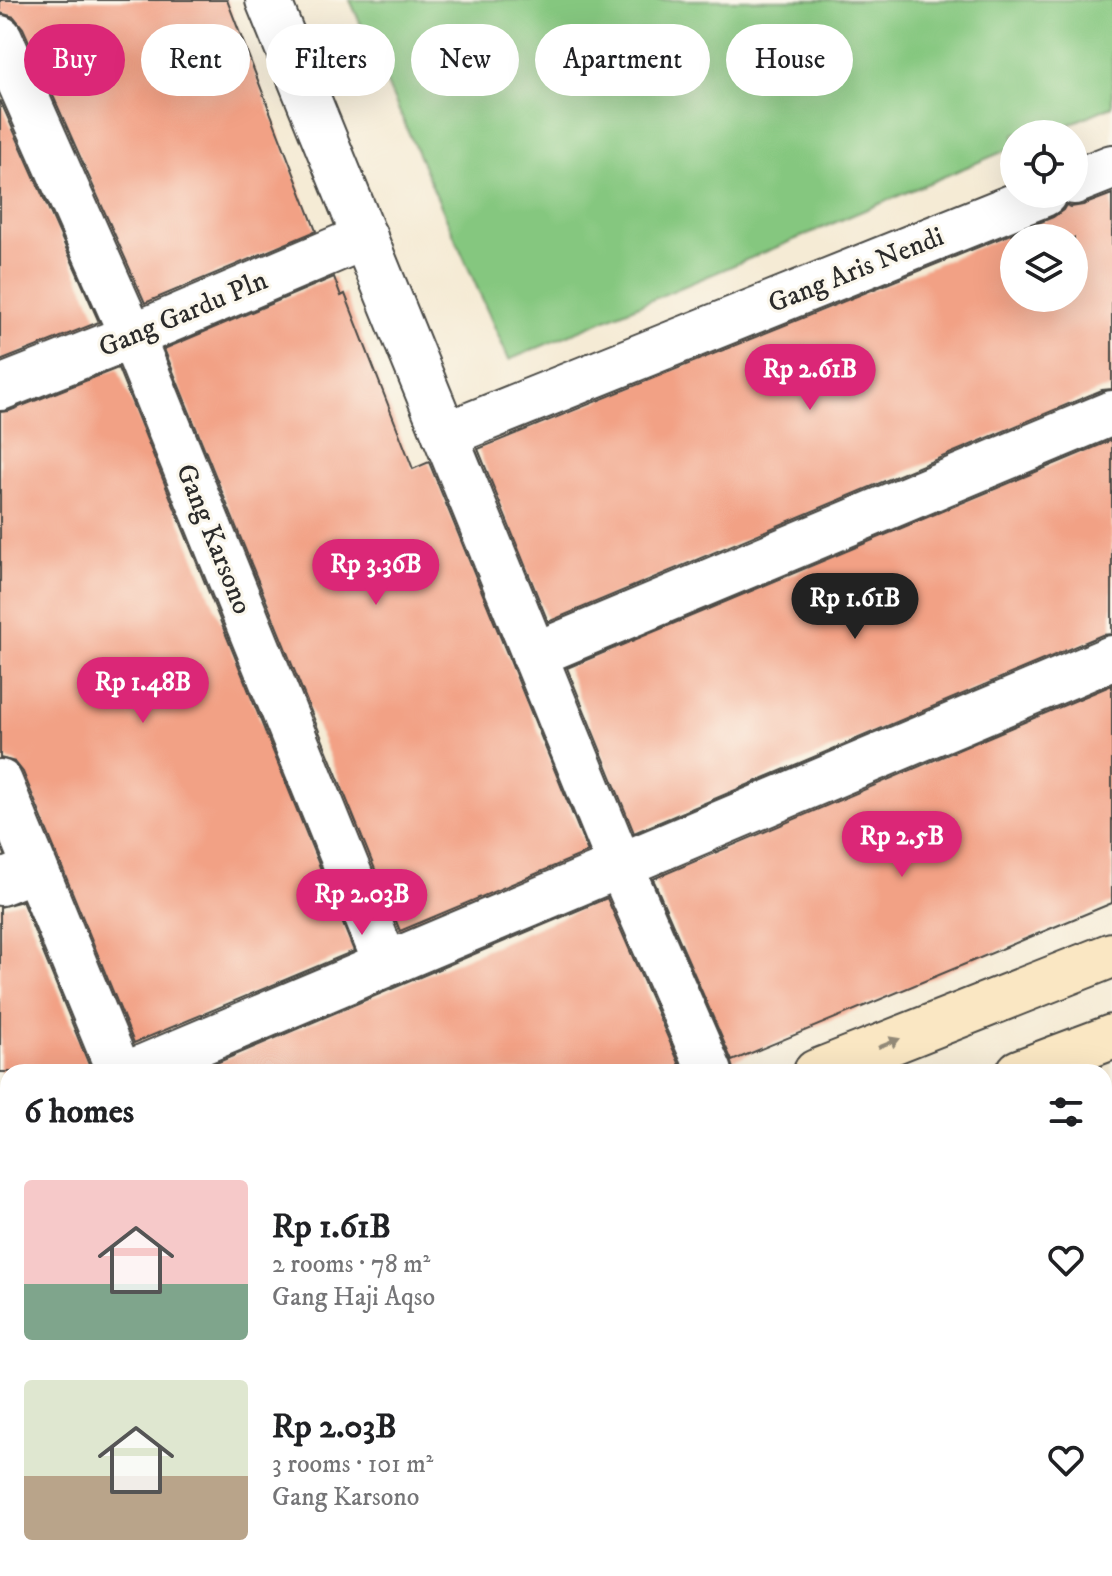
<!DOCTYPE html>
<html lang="en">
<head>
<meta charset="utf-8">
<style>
  body { margin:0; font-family:"IM FELL DW Pica",serif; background:#f2f2f2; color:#202124; height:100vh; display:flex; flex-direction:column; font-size:30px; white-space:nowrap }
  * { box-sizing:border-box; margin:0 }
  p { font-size:26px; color:#757577 }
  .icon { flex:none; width:44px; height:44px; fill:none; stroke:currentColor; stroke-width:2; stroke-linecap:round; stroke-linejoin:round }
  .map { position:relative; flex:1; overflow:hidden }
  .panel { position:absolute; left:0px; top:1064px; width:1112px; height:512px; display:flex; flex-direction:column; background:#fff; border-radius:24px 24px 0 0; box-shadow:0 8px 32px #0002 }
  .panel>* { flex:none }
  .top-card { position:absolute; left:24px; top:24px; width:1064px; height:72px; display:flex; gap:16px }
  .buttons { position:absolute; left:1000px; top:120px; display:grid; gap:16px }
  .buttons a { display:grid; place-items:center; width:88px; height:88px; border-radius:50%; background:#fff; box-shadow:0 8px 32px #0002; font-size:40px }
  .price { position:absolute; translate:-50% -68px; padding:0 18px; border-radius:28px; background:#db2777; color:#fff; font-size:26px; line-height:52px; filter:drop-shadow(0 2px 4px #0008) }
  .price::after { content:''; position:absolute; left:50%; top:48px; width:24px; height:18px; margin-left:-12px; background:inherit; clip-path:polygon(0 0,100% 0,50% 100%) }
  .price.active { background:#222; color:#fff }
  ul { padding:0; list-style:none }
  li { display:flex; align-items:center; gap:24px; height:200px; padding:0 24px }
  li span { display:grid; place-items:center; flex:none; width:224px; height:160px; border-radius:8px; color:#555 }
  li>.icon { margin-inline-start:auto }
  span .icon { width:96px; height:96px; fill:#fffc; stroke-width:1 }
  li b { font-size:34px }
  h2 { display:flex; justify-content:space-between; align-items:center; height:96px; padding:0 24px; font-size:34px }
  .chip { padding:0 28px; border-radius:36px; background:#fff; box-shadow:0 8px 32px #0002; font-size:28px; line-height:72px }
  .chip.active { background:#db2777; color:#fff }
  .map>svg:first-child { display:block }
  .green { fill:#85c77f; stroke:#587955; stroke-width:2 }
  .building { fill:#f2a185; fill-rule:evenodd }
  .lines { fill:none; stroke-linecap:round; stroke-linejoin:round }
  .street-casing { stroke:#494844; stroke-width:48 }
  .secondary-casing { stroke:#494844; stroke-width:48 }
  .street { stroke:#fff; stroke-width:44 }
  .secondary { stroke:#fae7c3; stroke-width:44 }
  .oneway { fill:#928977 }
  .labels { text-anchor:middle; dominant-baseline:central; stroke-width:6; stroke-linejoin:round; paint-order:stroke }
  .street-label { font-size:28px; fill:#2b2b2b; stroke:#fbf7ec }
</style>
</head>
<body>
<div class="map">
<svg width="1112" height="1576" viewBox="0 0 1112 1576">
  <rect width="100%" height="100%" fill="#fbf7ec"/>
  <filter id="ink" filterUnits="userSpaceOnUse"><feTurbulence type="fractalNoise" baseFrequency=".0125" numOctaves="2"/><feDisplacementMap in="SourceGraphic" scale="16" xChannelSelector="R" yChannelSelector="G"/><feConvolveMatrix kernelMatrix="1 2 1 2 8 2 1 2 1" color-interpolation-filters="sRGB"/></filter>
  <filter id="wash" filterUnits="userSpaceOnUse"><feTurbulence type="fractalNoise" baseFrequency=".006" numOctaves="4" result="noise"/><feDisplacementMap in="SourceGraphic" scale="32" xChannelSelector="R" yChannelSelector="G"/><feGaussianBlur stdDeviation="1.8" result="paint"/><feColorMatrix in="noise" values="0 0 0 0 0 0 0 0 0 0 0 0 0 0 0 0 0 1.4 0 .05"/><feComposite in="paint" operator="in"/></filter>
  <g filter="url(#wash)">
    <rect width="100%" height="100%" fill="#f5ebd5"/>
    <polygon class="green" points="350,0 1112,0 1112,106 1046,134 1014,134 1014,147 509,360"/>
    <g id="blocks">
      <g class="building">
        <polygon points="0,0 227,0 316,231 145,303 23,28 14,17 0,13"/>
        <polygon points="0,100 99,322 0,361"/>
        <path d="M1112 194V389L1102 390 548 622 478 449 1053 217 1063 210 1066 205 1071 207 1083 205ZM1014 238H1074V298H1014Z"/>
        <polygon points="334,277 341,296 345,294 413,469 429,462 588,852 400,931 164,349"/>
        <polygon points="118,368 354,951 134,1043 23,772 15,762 0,758 0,412 9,411"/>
        <polygon points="1112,440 1112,634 1102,635 634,833 567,668"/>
        <polygon points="1112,685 1112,903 732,1061 653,879"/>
        <polygon points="607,898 683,1072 195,1072"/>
        <polygon points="22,901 92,1072 0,1072 0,907"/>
      </g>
    </g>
  </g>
  <g filter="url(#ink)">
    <use href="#blocks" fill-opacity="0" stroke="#494844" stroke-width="2"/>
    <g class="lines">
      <defs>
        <g id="street">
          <polyline points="268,0 620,865 710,1072"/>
          <polyline points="0,38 132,336 386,964"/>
          <polyline points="1074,182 1112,167"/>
          <polyline points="0,388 132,336 365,237"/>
          <polyline points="445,435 1044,194"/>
          <polyline points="534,655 1112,413"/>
          <polyline points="0,782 119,1072"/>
          <polyline points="0,883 35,869"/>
          <polyline points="131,1072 1112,658"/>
          <polyline points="0,1127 8,1124"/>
          <polyline points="1104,1348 1112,1345"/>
          <polyline points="1104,1466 1112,1488"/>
          <polyline points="625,1568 627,1576"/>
          <polyline points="901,1568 904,1576"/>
          <polyline points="549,1576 569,1568"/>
        </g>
        <g id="secondary">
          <polyline points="816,1072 1112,955"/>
          <polyline points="1019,1072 1112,1037"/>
          <polyline points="0,1451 8,1447"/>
          <polyline points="320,1568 323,1576"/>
        </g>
      </defs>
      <use href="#street" class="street-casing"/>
      <use href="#secondary" class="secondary-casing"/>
      <use href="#street" class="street"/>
      <use href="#secondary" class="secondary"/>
    </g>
    <defs><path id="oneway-solid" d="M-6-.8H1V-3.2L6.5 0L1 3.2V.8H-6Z" transform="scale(2)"/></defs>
    <use class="oneway" href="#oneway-solid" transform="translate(889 1043) rotate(-22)"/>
  </g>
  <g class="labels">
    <g class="street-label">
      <text transform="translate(856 270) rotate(-22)">Gang Aris Nendi</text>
      <text transform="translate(183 314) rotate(-23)">Gang Gardu Pln</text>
      <text transform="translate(214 539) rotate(68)">Gang Karsono</text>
    </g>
  </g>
</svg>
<div class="buttons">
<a><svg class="icon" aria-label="locate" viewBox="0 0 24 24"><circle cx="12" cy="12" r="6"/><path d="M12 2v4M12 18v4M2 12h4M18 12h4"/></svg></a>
<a><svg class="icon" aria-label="layers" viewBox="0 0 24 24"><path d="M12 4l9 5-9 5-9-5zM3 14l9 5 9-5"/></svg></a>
</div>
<b class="price" style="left:810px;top:412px">Rp 2.61B</b>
<b class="price" style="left:376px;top:607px">Rp 3.36B</b>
<b class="price active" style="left:855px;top:641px">Rp 1.61B</b>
<b class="price" style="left:143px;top:725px">Rp 1.48B</b>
<b class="price" style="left:902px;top:879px">Rp 2.5B</b>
<b class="price" style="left:362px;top:937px">Rp 2.03B</b>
<div class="top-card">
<a class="chip active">Buy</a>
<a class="chip">Rent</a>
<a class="chip">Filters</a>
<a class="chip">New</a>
<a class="chip">Apartment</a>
<a class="chip">House</a>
</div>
<section class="panel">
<h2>6 homes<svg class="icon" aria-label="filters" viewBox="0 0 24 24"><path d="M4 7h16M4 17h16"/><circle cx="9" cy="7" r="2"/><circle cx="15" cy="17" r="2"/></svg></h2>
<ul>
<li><span style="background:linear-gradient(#f6c9c9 65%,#7fa58c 0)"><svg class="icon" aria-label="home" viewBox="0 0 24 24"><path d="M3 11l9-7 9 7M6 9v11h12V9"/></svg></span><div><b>Rp 1.61B</b><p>2 rooms · 78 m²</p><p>Gang Haji Aqso</p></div><svg class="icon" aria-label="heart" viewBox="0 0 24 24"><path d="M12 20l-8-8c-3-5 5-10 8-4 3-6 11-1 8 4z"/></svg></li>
<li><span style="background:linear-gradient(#dfe7d0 60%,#b9a48a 0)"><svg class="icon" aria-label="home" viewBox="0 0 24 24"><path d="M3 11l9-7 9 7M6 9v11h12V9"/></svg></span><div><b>Rp 2.03B</b><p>3 rooms · 101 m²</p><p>Gang Karsono</p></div><svg class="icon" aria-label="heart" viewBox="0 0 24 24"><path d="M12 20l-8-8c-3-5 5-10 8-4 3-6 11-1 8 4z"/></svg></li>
</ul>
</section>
</div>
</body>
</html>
